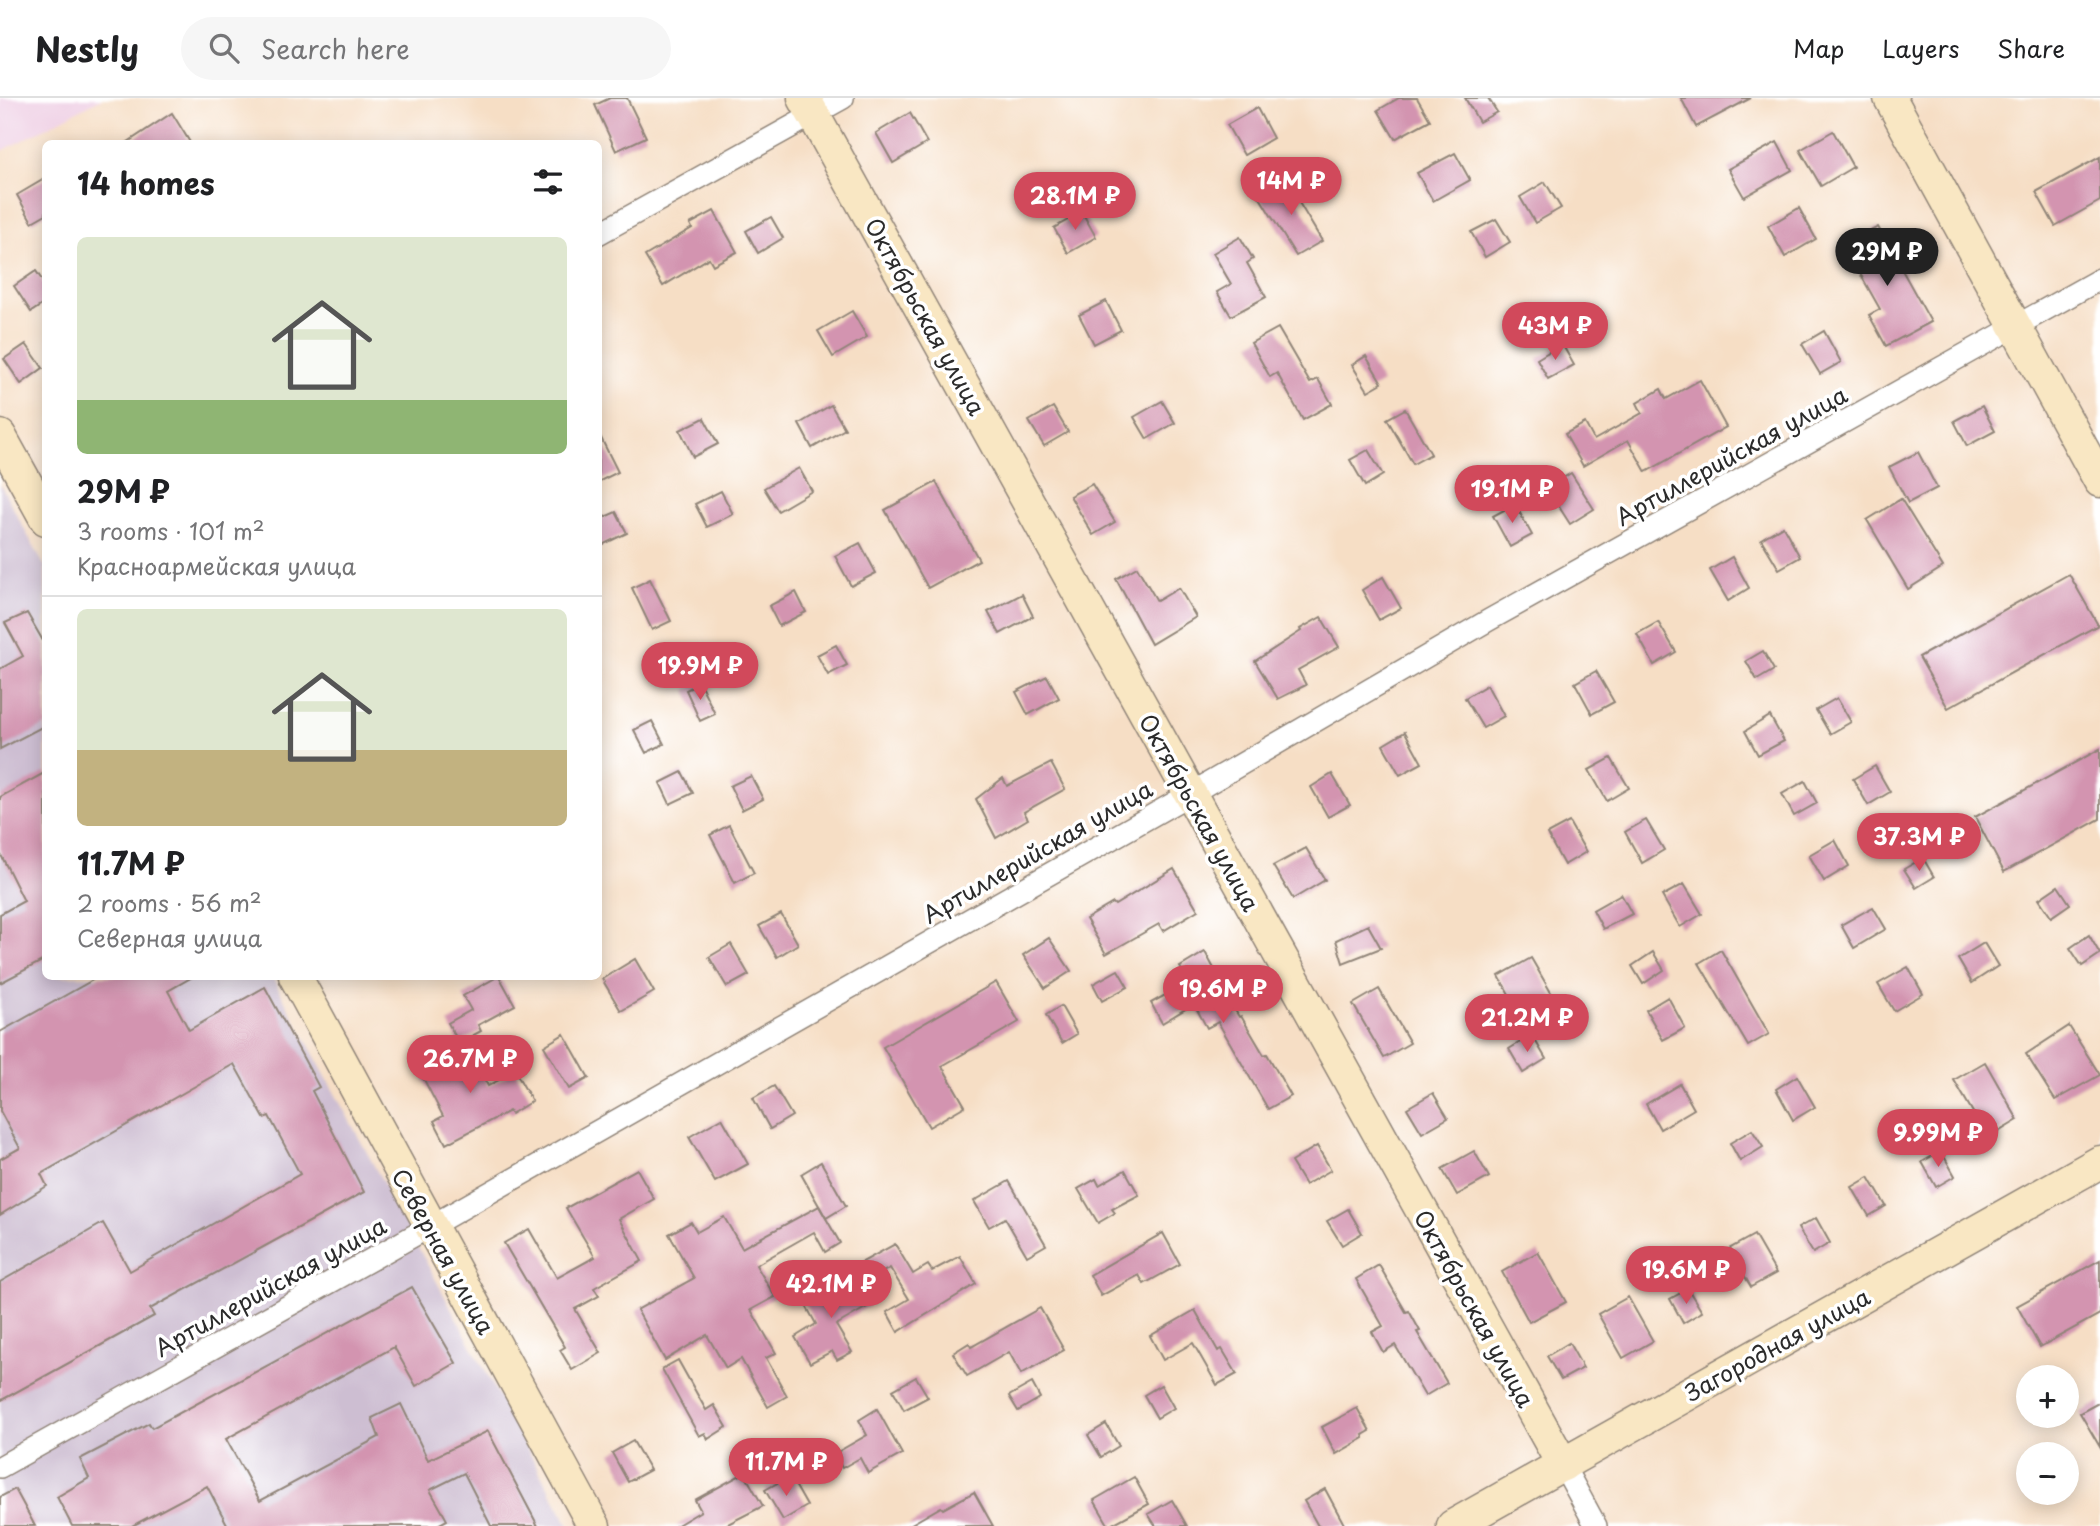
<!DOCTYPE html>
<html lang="en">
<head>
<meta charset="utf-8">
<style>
  body { margin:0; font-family:"Playpen Sans",sans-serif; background:#f6f6f6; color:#202124; height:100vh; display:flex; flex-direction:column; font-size:26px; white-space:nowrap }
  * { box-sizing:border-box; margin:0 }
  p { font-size:23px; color:#757577 }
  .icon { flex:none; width:38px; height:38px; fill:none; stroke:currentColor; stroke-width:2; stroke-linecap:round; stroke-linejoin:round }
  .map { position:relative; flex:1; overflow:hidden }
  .panel { position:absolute; left:42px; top:42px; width:560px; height:840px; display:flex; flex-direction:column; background:#fff; border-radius:10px; box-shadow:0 4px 18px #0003 }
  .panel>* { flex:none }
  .controls { position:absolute; left:2016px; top:1267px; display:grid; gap:14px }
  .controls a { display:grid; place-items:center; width:63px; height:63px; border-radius:50%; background:#fff; box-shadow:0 4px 18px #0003; font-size:35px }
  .price { position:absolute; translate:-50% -60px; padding:0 16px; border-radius:24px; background:#d1495b; color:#fff; font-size:23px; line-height:46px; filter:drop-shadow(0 2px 4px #0008) }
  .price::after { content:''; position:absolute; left:50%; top:42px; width:21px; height:16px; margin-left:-10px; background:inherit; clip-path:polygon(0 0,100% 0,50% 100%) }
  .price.active { background:#222; color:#fff }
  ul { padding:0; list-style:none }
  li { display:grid; align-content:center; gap:14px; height:371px; padding:0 35px }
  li+li { border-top:2px solid #e0e0e0 }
  li span { display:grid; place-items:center; height:217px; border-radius:10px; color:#555 }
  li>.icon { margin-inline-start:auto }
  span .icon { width:126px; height:126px; fill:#fffc; stroke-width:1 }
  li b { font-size:30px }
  h2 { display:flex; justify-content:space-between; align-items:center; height:84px; padding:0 35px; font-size:30px }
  header { display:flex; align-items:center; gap:42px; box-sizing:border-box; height:98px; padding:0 35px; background:#fff; border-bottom:2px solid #e0e0e0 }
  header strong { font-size:33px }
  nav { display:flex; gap:38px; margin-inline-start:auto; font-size:24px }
  .search { width:490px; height:63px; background:#f6f6f6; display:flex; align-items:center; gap:18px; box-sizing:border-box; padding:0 24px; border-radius:38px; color:#757577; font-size:26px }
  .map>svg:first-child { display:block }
  .built { fill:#efd0e5 }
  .industrial { fill:#cdbed2 }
  .building { fill:#d394b0 }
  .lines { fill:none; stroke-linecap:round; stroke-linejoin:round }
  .street-casing { stroke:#908478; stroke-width:24 }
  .secondary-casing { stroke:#908478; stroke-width:35 }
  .street { stroke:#fff; stroke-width:21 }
  .secondary { stroke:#f9e7c3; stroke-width:32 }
  .labels { text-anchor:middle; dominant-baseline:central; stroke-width:7; stroke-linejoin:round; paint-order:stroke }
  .street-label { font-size:23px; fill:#2b2b2b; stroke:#fff }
</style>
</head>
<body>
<header>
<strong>Nestly</strong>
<div class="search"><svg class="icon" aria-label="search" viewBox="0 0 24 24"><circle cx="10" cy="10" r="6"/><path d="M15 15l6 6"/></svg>Search here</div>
<nav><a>Map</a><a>Layers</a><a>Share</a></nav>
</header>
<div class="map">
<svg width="2100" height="1428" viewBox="0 0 2100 1428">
  <rect width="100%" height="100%" fill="#fff"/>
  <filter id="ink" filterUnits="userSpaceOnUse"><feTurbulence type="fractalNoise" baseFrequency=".0143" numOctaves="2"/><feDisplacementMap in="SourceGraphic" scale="14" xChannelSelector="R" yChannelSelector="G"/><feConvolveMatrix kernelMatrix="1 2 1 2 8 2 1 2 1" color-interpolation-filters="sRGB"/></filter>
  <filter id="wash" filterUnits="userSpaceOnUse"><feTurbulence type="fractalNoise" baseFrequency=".00686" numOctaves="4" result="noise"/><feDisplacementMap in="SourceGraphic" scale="28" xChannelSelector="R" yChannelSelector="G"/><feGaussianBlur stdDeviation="1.57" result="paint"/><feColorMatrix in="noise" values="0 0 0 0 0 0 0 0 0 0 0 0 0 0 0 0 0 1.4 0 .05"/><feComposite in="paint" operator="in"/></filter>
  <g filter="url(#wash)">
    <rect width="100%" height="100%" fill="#f6dec5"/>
    <polygon class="built" points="0,0 102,0 0,54"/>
    <polygon class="industrial" points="0,386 45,469 46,878 272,879 569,1428 0,1428"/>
    <g id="blocks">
      <g class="building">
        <polygon points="610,0 627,0 646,39 616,53 595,7"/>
        <polygon points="1399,0 1417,0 1430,22 1395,41 1378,12"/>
        <polygon points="1465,0 1488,0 1497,14 1479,24"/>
        <polygon points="1681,0 1751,0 1696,29"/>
        <polygon points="1257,10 1273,40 1244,57 1227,27"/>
        <polygon points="172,15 191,46 125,46"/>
        <polygon points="910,15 927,45 893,65 876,35"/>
        <polygon points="1833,33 1853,69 1821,88 1800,52"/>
        <polygon points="1777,44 1792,72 1744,99 1728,71"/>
        <polygon points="1455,55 1470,82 1433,103 1417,75"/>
        <polygon points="2100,59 2100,103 2055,128 2036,94"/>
        <polygon points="46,80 46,116 32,124 17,97"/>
        <polygon points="1289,81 1300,102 1298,103 1322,143 1296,158 1259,98"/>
        <polygon points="1545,84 1561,110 1535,125 1520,99"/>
        <polygon points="1799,110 1816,141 1785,159 1768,128"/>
        <polygon points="714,113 737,154 713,167 709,160 663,188 645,158 692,130 690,126"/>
        <polygon points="1082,114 1096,139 1068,155 1054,130"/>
        <polygon points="771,119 783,140 758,155 746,133"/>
        <polygon points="1496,121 1510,144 1485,159 1471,134"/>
        <polygon points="1878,129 1931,224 1886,248 1869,217 1880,211 1844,147"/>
        <polygon points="1240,139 1253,161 1247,165 1266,199 1231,218 1217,194 1231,186 1213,155"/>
        <polygon points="36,173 46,188 46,204 31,214 14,188"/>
        <polygon points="1106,203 1121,232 1094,246 1079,217"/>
        <polygon points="852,213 867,239 833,259 818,233"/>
        <polygon points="1278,230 1310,285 1318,281 1332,306 1303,322 1277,275 1270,279 1251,245"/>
        <polygon points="1824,233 1841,264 1820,276 1802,246"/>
        <polygon points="26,246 43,270 21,286 4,261"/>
        <polygon points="1562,246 1574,267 1548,281 1537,261"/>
        <polygon points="1366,258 1382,285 1368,293 1352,267"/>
        <polygon points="1700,282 1726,329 1646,374 1628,342 1583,368 1565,336 1585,325 1594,342 1642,315 1637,305 1661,291 1666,301"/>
        <polygon points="1162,303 1175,325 1147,341 1134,319"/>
        <polygon points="831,307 845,331 812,350 799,326"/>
        <polygon points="1982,308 1995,333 1967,348 1954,323"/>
        <polygon points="1053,309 1068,334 1044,348 1029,323"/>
        <polygon points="1405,311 1431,356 1413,366 1387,321"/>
        <polygon points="704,320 718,346 693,359 680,332"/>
        <polygon points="598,334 618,374 598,384"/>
        <polygon points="1368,352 1383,377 1365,388 1350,362"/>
        <polygon points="1918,354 1937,390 1908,405 1889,369"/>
        <polygon points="799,370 812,393 778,413 764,390"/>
        <polygon points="1571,375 1594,411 1570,426 1547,390"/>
        <polygon points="936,384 979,462 928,490 885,412"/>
        <polygon points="1092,386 1115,424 1093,437 1070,398"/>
        <polygon points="721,393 733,416 707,429 695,406"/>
        <polygon points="1901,401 1943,469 1908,491 1867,422"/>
        <polygon points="1515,406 1532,437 1510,449 1493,418"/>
        <polygon points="616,414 627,435 598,449 598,422"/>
        <polygon points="1783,428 1800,459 1779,471 1761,441"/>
        <polygon points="860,445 876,475 851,488 835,458"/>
        <polygon points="1732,459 1749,490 1728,503 1710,472"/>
        <polygon points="1137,469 1157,503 1179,490 1196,519 1151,546 1116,481"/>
        <polygon points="2069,476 2098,527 1948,610 1919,559"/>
        <polygon points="1383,479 1401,510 1379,522 1362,492"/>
        <polygon points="650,481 671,523 652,532 632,490"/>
        <polygon points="796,494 806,514 779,528 769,508"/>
        <polygon points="1022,496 1033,518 1000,536 988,514"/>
        <polygon points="27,515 46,548 46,627 0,651 0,571 23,558 5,525"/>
        <polygon points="1321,519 1339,549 1298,572 1306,587 1278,601 1255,563 1301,533 1300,531"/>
        <polygon points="1658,524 1676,554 1654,567 1637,536"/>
        <polygon points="836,547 847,567 828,577 817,557"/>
        <polygon points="1763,553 1774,572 1757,582 1746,563"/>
        <polygon points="1596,573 1614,604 1592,616 1575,585"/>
        <polygon points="1047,578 1059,600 1028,617 1016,594"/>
        <polygon points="700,585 715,616 700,623 686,592"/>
        <polygon points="1487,587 1504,618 1483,630 1465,600"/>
        <polygon points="1837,600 1851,624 1830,636 1816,612"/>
        <polygon points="1770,618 1784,643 1758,657 1745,633"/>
        <polygon points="652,623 664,646 646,655 634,632"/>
        <polygon points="1405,634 1422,665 1400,677 1383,647"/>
        <polygon points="2100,651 2100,721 2004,774 1975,719"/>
        <polygon points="1611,660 1629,690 1607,703 1589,672"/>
        <polygon points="1051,665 1065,691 1024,714 1028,721 996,740 976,701 1003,680 1007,688"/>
        <polygon points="1875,668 1890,694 1868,707 1853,681"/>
        <polygon points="46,674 46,861 0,885 0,816 24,803 0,755 0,699"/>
        <polygon points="682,674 693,695 670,706 660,685"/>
        <polygon points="1332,676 1350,707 1328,719 1311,689"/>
        <polygon points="751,678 763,701 742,712 730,688"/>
        <polygon points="1805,683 1817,705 1794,718 1782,696"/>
        <polygon points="1646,722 1664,752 1642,765 1625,734"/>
        <polygon points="1569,724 1586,754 1564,767 1547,736"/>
        <polygon points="729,727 754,775 735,785 710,737"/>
        <polygon points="1835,742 1849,768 1824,783 1809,757"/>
        <polygon points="1306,750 1325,782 1293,801 1273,768"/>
        <polygon points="1923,760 1934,779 1916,790 1904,771"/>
        <polygon points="1174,771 1198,812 1163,833 1159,826 1106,856 1086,821 1113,805 1115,807"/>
        <polygon points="1684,786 1702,816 1680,829 1662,798"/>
        <polygon points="2058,788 2070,806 2051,819 2039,801"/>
        <polygon points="1621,796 1632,816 1603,831 1593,812"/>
        <polygon points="1873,809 1886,831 1854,850 1841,827"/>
        <polygon points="781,816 798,846 777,859 759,828"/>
        <polygon points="1368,827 1381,850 1343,865 1336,842"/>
        <polygon points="2089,837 2100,856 2082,868 2070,850"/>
        <polygon points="1049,840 1071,873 1045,890 1023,857"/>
        <polygon points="1984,845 1998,868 1972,885 1958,861"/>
        <polygon points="731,846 749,877 727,889 709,859"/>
        <polygon points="1721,852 1769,936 1748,948 1699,865"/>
        <polygon points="1205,854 1217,876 1215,877 1239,919 1241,918 1264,957 1267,956 1291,998 1268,1011 1218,924 1207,930 1194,906 1162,925 1151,905 1189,884 1180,869"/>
        <polygon points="1653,854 1664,872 1643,886 1632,868"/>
        <polygon points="1531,860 1564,917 1531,936 1499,878"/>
        <polygon points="635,861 654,894 621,913 602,881"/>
        <polygon points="1908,869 1923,896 1894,913 1878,886"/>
        <polygon points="1118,872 1128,889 1102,903 1093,886"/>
        <polygon points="100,878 194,878 168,893 189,932 265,889 319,989 312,993 364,1094 150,1211 154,1218 0,1303 0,1184 103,1125 130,1173 300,1076 269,1018 264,1020 234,966 41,1076 47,1088 0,1117 0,1061 20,1050 0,1013 0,934"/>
        <polygon points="499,878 515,907 478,927 481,933 459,945 448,925 471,912 463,898"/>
        <polygon points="996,884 1019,924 942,968 965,1008 929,1029 883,949"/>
        <polygon points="1379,891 1410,945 1384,960 1353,906"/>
        <polygon points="1668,899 1685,930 1663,942 1646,912"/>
        <polygon points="1061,908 1077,936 1062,945 1046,917"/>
        <polygon points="2069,928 2100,977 2055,1002 2026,956"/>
        <polygon points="564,936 589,980 569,991 544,948"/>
        <polygon points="1532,937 1546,961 1523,975 1509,951"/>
        <polygon points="468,949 488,988 515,973 532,1003 511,1016 509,1013 446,1046 434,1023 443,1018 420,974"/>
        <polygon points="1985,964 2018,1022 1988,1040 1954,982"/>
        <polygon points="1797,978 1815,1009 1793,1022 1776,991"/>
        <polygon points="1680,986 1694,1011 1660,1031 1646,1006"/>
        <polygon points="774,988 792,1018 770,1031 753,1000"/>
        <polygon points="1433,995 1448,1020 1422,1035 1407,1010"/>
        <polygon points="722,1020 748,1066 715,1084 689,1039"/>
        <polygon points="1752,1032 1763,1049 1740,1063 1730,1045"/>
        <polygon points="1317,1048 1331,1072 1305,1087 1291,1064"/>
        <polygon points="1474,1053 1489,1079 1457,1097 1442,1071"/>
        <polygon points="1941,1053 1955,1078 1936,1089 1922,1064"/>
        <polygon points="821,1064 846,1108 826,1120 801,1076"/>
        <polygon points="637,1071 654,1101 619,1121 642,1163 594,1190 599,1198 575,1211 601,1255 572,1272 560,1252 565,1249 504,1145 529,1131 557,1180 595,1159 566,1110"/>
        <polygon points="1125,1072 1139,1097 1112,1111 1115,1115 1098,1125 1078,1091 1096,1081 1099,1087"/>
        <polygon points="1869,1079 1886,1108 1869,1118 1852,1089"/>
        <polygon points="1009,1083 1046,1147 1027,1158 1005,1120 989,1129 974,1103"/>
        <polygon points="819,1108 840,1145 825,1154 814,1134 756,1167 775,1199 751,1212 776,1255 766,1260 787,1298 768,1309 741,1261 726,1270 707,1237 665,1262 637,1212 694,1180 669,1136 691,1124 697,1134 724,1119 742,1150"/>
        <polygon points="1348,1111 1362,1135 1342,1147 1327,1123"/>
        <polygon points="1816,1120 1830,1145 1813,1155 1798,1130"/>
        <polygon points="1163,1135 1180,1166 1144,1186 1139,1177 1101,1198 1090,1177"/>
        <polygon points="1754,1137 1776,1175 1751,1189 1729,1151"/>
        <polygon points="895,1146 913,1176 928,1167 932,1173 960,1158 976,1186 898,1234 887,1214 909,1201 890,1170 865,1184 855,1168"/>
        <polygon points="1538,1154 1566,1204 1529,1224 1502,1174"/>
        <polygon points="2100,1162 2100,1216 2040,1249 2017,1208"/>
        <polygon points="1379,1167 1406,1214 1409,1213 1420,1233 1417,1234 1447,1285 1425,1298 1395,1247 1383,1254 1372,1234 1383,1228 1356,1181"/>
        <polygon points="851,1177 869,1208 836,1227 852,1254 837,1262 832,1253 810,1265 795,1239 816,1226 804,1204"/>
        <polygon points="412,1189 456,1265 416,1288 394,1249 226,1341 260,1403 379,1339 372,1320 401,1306 428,1362 488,1333 538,1428 491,1428 464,1375 430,1392 447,1422 436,1428 228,1428 207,1388 132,1428 72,1428 57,1399 89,1380 80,1361 149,1325 152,1330"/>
        <polygon points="1688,1191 1702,1214 1683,1225 1670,1201"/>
        <polygon points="1628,1199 1653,1243 1623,1260 1598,1216"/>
        <polygon points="1040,1210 1064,1252 1021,1276 1009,1254 967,1278 953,1255 969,1245 971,1249"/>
        <polygon points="1195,1212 1218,1253 1222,1251 1237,1276 1217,1287 1193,1245 1163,1262 1150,1238"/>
        <polygon points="1569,1245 1583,1270 1561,1282 1547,1258"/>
        <polygon points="678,1262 706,1312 714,1307 727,1329 708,1341 705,1335 699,1338 662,1271"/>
        <polygon points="916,1279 928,1299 904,1312 893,1292"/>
        <polygon points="1032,1285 1040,1300 1018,1313 1009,1298"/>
        <polygon points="1161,1287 1174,1310 1157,1320 1144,1297"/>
        <polygon points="2100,1304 2100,1349 2080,1315"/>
        <polygon points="1357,1310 1370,1333 1363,1337 1364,1340 1336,1356 1322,1329"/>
        <polygon points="877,1311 902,1356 868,1375 860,1360 842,1370 834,1356 867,1337 859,1322"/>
        <polygon points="1106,1326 1119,1348 1101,1359 1088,1337"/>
        <polygon points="811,1341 825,1366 805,1377 791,1352"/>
        <polygon points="633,1343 650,1372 628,1384 612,1355"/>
        <polygon points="744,1375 763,1408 724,1428 676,1428 701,1413 695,1402"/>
        <polygon points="790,1378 807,1408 783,1422 765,1392"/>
        <polygon points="1134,1379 1149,1406 1109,1428 1094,1402"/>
        <polygon points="15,1391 35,1428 0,1428 0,1399"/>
        <polygon points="1325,1391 1345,1428 1318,1428 1304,1403"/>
        <polygon points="974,1394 993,1428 908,1428 941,1409 943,1411"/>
        <polygon points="1172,1402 1187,1428 1156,1428 1148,1416"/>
      </g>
    </g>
  </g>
  <g filter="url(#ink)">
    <use href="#blocks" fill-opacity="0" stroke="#908478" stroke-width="2"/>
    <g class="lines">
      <defs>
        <g id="street">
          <polyline points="598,136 843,0"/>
          <polyline points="1563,1367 1596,1428"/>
          <polyline points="0,1369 431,1128 1190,696 1489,522 2100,181"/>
        </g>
        <g id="secondary">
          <polyline points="804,0 1563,1367"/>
          <polyline points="1890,0 2100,383"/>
          <polyline points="0,338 46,421"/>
          <polyline points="295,878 594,1428"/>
          <polyline points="1453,1428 2100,1064"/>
        </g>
      </defs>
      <use href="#street" class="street-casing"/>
      <use href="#secondary" class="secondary-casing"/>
      <use href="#street" class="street"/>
      <use href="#secondary" class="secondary"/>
    </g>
  </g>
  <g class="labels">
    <g class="street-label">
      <text transform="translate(926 218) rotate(61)">Октябрьская улица</text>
      <text transform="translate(1731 357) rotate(-29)">Артиллерийская улица</text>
      <text transform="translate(1200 714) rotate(61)">Октябрьская улица</text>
      <text transform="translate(1037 753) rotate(-30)">Артиллерийская улица</text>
      <text transform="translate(444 1153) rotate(61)">Северная улица</text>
      <text transform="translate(270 1188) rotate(-29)">Артиллерийская улица</text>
      <text transform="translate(1475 1210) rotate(61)">Октябрьская улица</text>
      <text transform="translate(1777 1246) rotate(-29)">Загородная улица</text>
    </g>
  </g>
</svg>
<div class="controls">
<a>+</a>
<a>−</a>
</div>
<b class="price" style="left:1291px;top:119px">14M ₽</b>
<b class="price" style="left:1075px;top:134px">28.1M ₽</b>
<b class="price active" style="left:1887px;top:190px">29M ₽</b>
<b class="price" style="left:1555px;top:264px">43M ₽</b>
<b class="price" style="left:1512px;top:427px">19.1M ₽</b>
<b class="price" style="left:700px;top:604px">19.9M ₽</b>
<b class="price" style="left:1919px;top:775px">37.3M ₽</b>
<b class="price" style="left:1223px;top:927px">19.6M ₽</b>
<b class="price" style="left:1527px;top:956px">21.2M ₽</b>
<b class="price" style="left:470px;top:997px">26.7M ₽</b>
<b class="price" style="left:1938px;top:1071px">9.99M ₽</b>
<b class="price" style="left:1686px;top:1208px">19.6M ₽</b>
<b class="price" style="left:831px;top:1222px">42.1M ₽</b>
<b class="price" style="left:786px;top:1400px">11.7M ₽</b>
<section class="panel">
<h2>14 homes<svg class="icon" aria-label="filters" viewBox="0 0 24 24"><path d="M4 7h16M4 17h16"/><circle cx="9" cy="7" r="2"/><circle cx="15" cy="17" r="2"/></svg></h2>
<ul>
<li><span style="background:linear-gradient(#dfe7d0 75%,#8fb573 0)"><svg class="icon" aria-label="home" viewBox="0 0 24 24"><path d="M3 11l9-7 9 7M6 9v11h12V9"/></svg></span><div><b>29M ₽</b><p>3 rooms · 101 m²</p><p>Красноармейская улица</p></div></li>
<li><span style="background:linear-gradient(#dfe7d0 65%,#c2b280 0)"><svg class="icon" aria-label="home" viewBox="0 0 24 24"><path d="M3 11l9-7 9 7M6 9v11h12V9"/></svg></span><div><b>11.7M ₽</b><p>2 rooms · 56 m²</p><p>Северная улица</p></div></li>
</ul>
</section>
</div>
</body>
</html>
